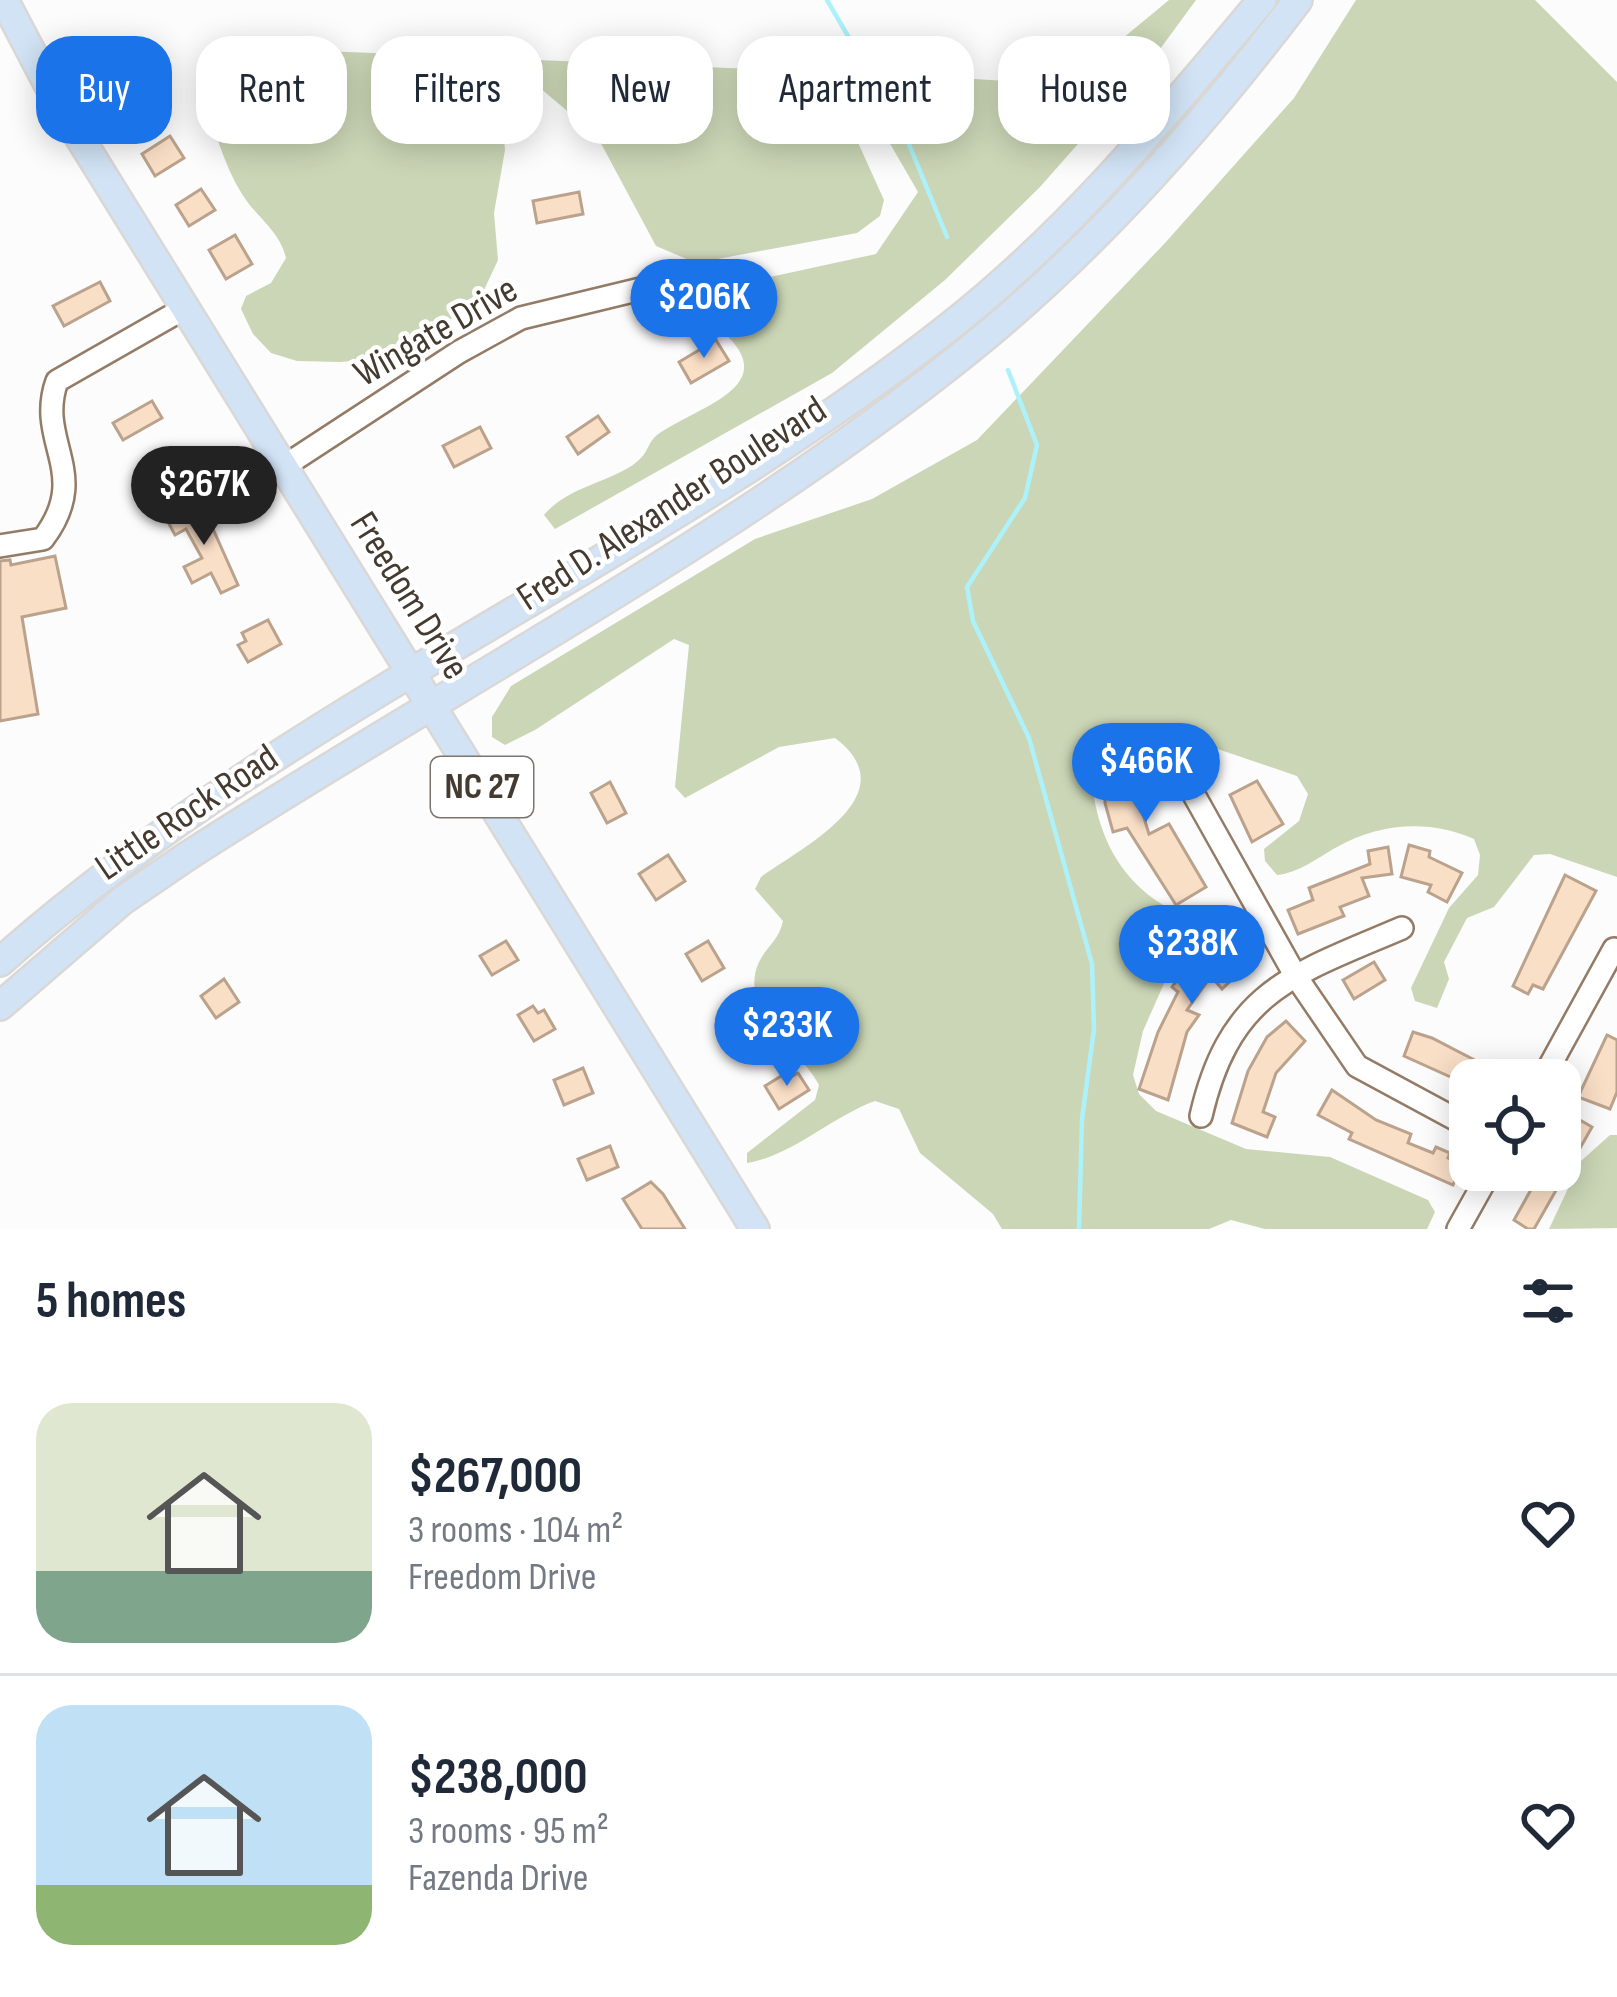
<!DOCTYPE html>
<html lang="en">
<head>
<meta charset="utf-8">
<style>
  body { margin:0; font-family:"Sofia Sans Condensed",sans-serif; background:#f2f2f3; color:#1f2937; height:100vh; display:flex; flex-direction:column; font-size:45px; white-space:nowrap }
  * { box-sizing:border-box; margin:0 }
  p { font-size:39px; color:#747a83 }
  .icon { flex:none; width:66px; height:66px; fill:none; stroke:currentColor; stroke-width:2; stroke-linecap:round; stroke-linejoin:round }
  .map { position:relative; height:1229px; overflow:hidden }
  .sheet { display:flex; flex-direction:column; background:#fff; flex:1 }
  .sheet>* { flex:none }
  .top-card { position:absolute; left:36px; top:36px; width:1545px; height:108px; display:flex; gap:24px }
  .buttons { position:absolute; left:1449px; top:1059px; display:grid; gap:24px }
  .buttons a { display:grid; place-items:center; width:132px; height:132px; border-radius:24px; background:#fff; box-shadow:0 6px 30px #0003; font-size:60px }
  .price { position:absolute; translate:-50% -102px; padding:0 27px; border-radius:42px; background:#1a73e8; color:#fff; font-size:39px; line-height:78px; filter:drop-shadow(0 3px 6px #0008) }
  .price::after { content:''; position:absolute; left:50%; top:72px; width:36px; height:27px; margin-left:-18px; background:inherit; clip-path:polygon(0 0,100% 0,50% 100%) }
  .price.current { background:#222; color:#fff }
  ul { padding:0; list-style:none }
  li { display:flex; align-items:center; gap:36px; height:300px; padding:0 36px }
  li+li { border-top:3px solid #e0e1e3 }
  li span { display:grid; place-items:center; flex:none; width:336px; height:240px; border-radius:36px; color:#555 }
  li>.icon { margin-inline-start:auto }
  span .icon { width:144px; height:144px; fill:#fffc; stroke-width:1 }
  li b { font-size:51px }
  h2 { display:flex; justify-content:space-between; align-items:center; height:144px; padding:0 36px; font-size:51px }
  .pill { padding:0 42px; border-radius:36px; background:#fff; box-shadow:0 6px 30px #0003; font-size:42px; line-height:108px }
  .pill.current { background:#1a73e8; color:#fff }
  .map>svg:first-child { display:block }
  .green { fill:#cbd6b6 }
  .lines { fill:none; stroke-linecap:round; stroke-linejoin:round }
  .stream { stroke:#adf2fa; stroke-width:4.5 }
  .building { fill:#fadfc7; stroke:#bba28c; stroke-width:3 }
  .minor-casing { stroke:#937b66; stroke-width:26 }
  .major-casing { stroke:#dad8d6; stroke-width:32 }
  .minor { stroke:#fff; stroke-width:21 }
  .major { stroke:#d1e3f5; stroke-width:27 }
  .labels { text-anchor:middle; dominant-baseline:central; stroke-width:9; stroke-linejoin:round; paint-order:stroke }
  .shield { fill:#fff; stroke:#7c756e; stroke-width:3 }
  .shield-label { font-size:36px; font-weight:bold; fill:#443a30 }
  .street-label { font-size:39px; fill:#443a30; stroke:#fff }
</style>
</head>
<body>
<div class="map">
<svg width="1617" height="1229" viewBox="0 0 1617 1229">
  <rect width="100%" height="100%" fill="#fcfcfc"/>
  <g class="green">
    <path d="M1169 0H1196L1152 60 1040 187 945 280 832 373 555 529 544 515C570 484 619 481 641 458 648 451 649 441 657 435 698 405 794 385 712 323L713 302 728 286 876 254 918 192 848 71 1056 84 1094 62Z"/>
    <path d="M1356 0H1535L1617 82V877L1550 854 1534 855 1494 907 1467 918 1444 962 1449 979 1437 1008 1415 1001 1411 988 1449 908 1478 875 1480 855 1474 839C1430 819 1379 823 1337 847 1317 858 1299 873 1277 875L1265 861 1264 849 1299 821 1308 794 1297 776 1153 727H1111C1092 746 1089 771 1094 797 1101 838 1119 874 1154 899 1170 910 1179 912 1188 929L1143 1031 1133 1075 1139 1094 1156 1111 1246 1149 1330 1157 1428 1200 1435 1212 1427 1229H1265L1231 1220 1209 1229H1002L993 1214 920 1153 899 1109 875 1101C831 1117 792 1156 747 1163V1153L815 1100 819 1085C799 1047 737 1011 759 962 767 946 779 940 783 921L755 889 761 877C804 846 909 794 835 738L779 747 685 798 675 787 689 645 674 639 535 730 505 745 492 737V717L511 686 755 539 872 499 977 440 1165 243 1294 98Z"/>
    <path d="M277 49 826 72 884 200 880 216 857 233 696 263 656 246 597 136 540 88 521 87 501 105 505 150 494 213 498 260 477 305 377 359 340 362 297 361 271 353 253 334 241 309 246 296 271 283 286 258C280 231 256 217 242 194 223 164 214 127 203 93Z"/>
    <polygon points="1610,1135 1617,1135 1617,1228 1549,1229 1581,1161"/>
  </g>
  <g class="lines">
    <g class="stream">
      <polyline points="827,0 904,132 947,237"/>
      <polyline points="1008,370 1037,445 1025,498 967,587 973,621 1029,738 1092,964 1094,1029 1082,1119 1079,1229"/>
    </g>
  </g>
  <g class="building">
    <polygon points="170,136 184,158 155,176 142,154"/>
    <polygon points="201,189 215,210 189,226 176,205"/>
    <polygon points="579,192 583,214 537,223 533,201"/>
    <polygon points="235,235 252,264 226,279 209,250"/>
    <polygon points="100,282 110,301 64,326 53,306"/>
    <polygon points="716,340 729,361 691,383 679,362"/>
    <polygon points="152,401 162,418 123,440 113,423"/>
    <polygon points="598,416 609,432 578,454 567,437"/>
    <polygon points="480,427 491,448 454,467 443,446"/>
    <polygon points="201,502 238,585 221,593 211,573 192,583 184,567 202,558 186,529 175,535 167,520"/>
    <polygon points="55,556 66,608 22,617 38,714 0,721 0,561 10,560 11,565"/>
    <polygon points="268,620 281,644 248,662 238,645 246,641 242,633"/>
    <polygon points="1115,733 1130,736 1128,748 1136,750 1135,789 1149,834 1169,824 1206,887 1176,905 1127,828 1113,832 1105,803 1105,769"/>
    <polygon points="1257,781 1283,824 1252,842 1230,795"/>
    <polygon points="610,782 626,813 607,823 591,793"/>
    <polygon points="1409,845 1430,851 1429,857 1462,873 1447,902 1428,892 1431,885 1401,877"/>
    <polygon points="1388,847 1392,874 1362,878 1369,896 1340,907 1344,916 1298,934 1288,910 1313,900 1309,888 1370,864 1368,851"/>
    <polygon points="668,855 685,881 656,900 639,874"/>
    <polygon points="1565,875 1596,891 1543,989 1533,985 1528,994 1513,986"/>
    <polygon points="1234,925 1257,955 1222,989 1211,976 1187,1010 1199,1015 1187,1032 1168,1100 1139,1089 1158,1032 1178,992 1172,987 1185,969"/>
    <polygon points="506,941 518,960 492,975 480,956"/>
    <polygon points="708,941 724,968 702,981 686,954"/>
    <polygon points="1374,962 1385,980 1354,999 1343,980"/>
    <polygon points="224,979 239,1002 216,1018 201,996"/>
    <polygon points="749,1004 762,1023 735,1042 722,1022"/>
    <polygon points="533,1006 538,1013 544,1010 555,1029 534,1041 518,1015"/>
    <polygon points="1286,1021 1305,1041 1276,1073 1263,1112 1275,1117 1267,1137 1232,1123 1248,1071 1267,1037"/>
    <polygon points="1413,1032 1432,1038 1513,1080 1464,1083 1404,1056"/>
    <polygon points="1607,1035 1617,1040 1617,1092 1610,1109 1578,1097"/>
    <polygon points="583,1068 593,1093 564,1105 554,1080"/>
    <polygon points="786,1073 789,1078 798,1073 809,1090 779,1109 765,1086"/>
    <polygon points="1332,1090 1376,1120 1411,1134 1408,1143 1433,1153 1436,1147 1450,1153 1448,1158 1462,1164 1453,1185 1349,1139 1352,1133 1318,1115"/>
    <polygon points="1573,1116 1592,1127 1534,1229 1528,1229 1514,1220 1542,1170 1560,1170 1560,1138"/>
    <polygon points="610,1146 618,1167 587,1180 578,1159"/>
    <polygon points="651,1182 663,1194 685,1229 642,1229 623,1199"/>
  </g>
  <g class="lines">
    <defs>
      <g id="minor">
        <polyline points="283,467 459,352 521,318 707,273"/>
        <path d="M0 546 43 539C93 473 35 442 57 381L185 308"/>
        <polyline points="1189,786 1295,975 1357,1066 1470,1127"/>
        <polyline points="1542,1080 1614,949"/>
        <path d="M1201 1116C1230 990 1294 974 1402 928"/>
        <polyline points="1458,1229 1491,1170"/>
      </g>
      <g id="major">
        <polyline points="4,0 57,101 755,1229"/>
        <path d="M0 962C286 708 649 563 949 327 1069 233 1165 116 1262 0"/>
        <path d="M0 1006 123 900 186 857C444 690 730 542 970 349 1094 249 1202 127 1298 0"/>
      </g>
    </defs>
    <use href="#minor" class="minor-casing"/>
    <use href="#major" class="major-casing"/>
    <use href="#minor" class="minor"/>
    <use href="#major" class="major"/>
  </g>
  <g class="labels">
    <rect class="shield" x="431" y="757" width="102" height="60" rx="9"/>
    <g class="shield-label">
      <text x="482" y="787">NC 27</text>
    </g>
    <g class="street-label">
      <text transform="translate(436 332) rotate(-30)">Wingate Drive</text>
      <text transform="translate(672 504) rotate(-33)">Fred D. Alexander Boulevard</text>
      <text transform="translate(409 596) rotate(58)">Freedom Drive</text>
      <text transform="translate(187 813) rotate(-34)">Little Rock Road</text>
    </g>
  </g>
</svg>
<div class="buttons">
<a><svg class="icon" aria-label="locate" viewBox="0 0 24 24"><circle cx="12" cy="12" r="6"/><path d="M12 2v4M12 18v4M2 12h4M18 12h4"/></svg></a>
</div>
<b class="price" style="left:704px;top:361px">$206K</b>
<b class="price current" style="left:204px;top:548px">$267K</b>
<b class="price" style="left:1146px;top:825px">$466K</b>
<b class="price" style="left:1192px;top:1007px">$238K</b>
<b class="price" style="left:787px;top:1089px">$233K</b>
<div class="top-card">
<a class="pill current">Buy</a>
<a class="pill">Rent</a>
<a class="pill">Filters</a>
<a class="pill">New</a>
<a class="pill">Apartment</a>
<a class="pill">House</a>
</div>
</div>
<section class="sheet">
<h2>5 homes<svg class="icon" aria-label="filters" viewBox="0 0 24 24"><path d="M4 7h16M4 17h16"/><circle cx="9" cy="7" r="2"/><circle cx="15" cy="17" r="2"/></svg></h2>
<ul>
<li><span style="background:linear-gradient(#dfe7d0 70%,#7fa58c 0)"><svg class="icon" aria-label="home" viewBox="0 0 24 24"><path d="M3 11l9-7 9 7M6 9v11h12V9"/></svg></span><div><b>$267,000</b><p>3 rooms · 104 m²</p><p>Freedom Drive</p></div><svg class="icon" aria-label="heart" viewBox="0 0 24 24"><path d="M12 20l-8-8c-3-5 5-10 8-4 3-6 11-1 8 4z"/></svg></li>
<li><span style="background:linear-gradient(#bfe0f5 75%,#8fb573 0)"><svg class="icon" aria-label="home" viewBox="0 0 24 24"><path d="M3 11l9-7 9 7M6 9v11h12V9"/></svg></span><div><b>$238,000</b><p>3 rooms · 95 m²</p><p>Fazenda Drive</p></div><svg class="icon" aria-label="heart" viewBox="0 0 24 24"><path d="M12 20l-8-8c-3-5 5-10 8-4 3-6 11-1 8 4z"/></svg></li>
</ul>
</section>
</body>
</html>
